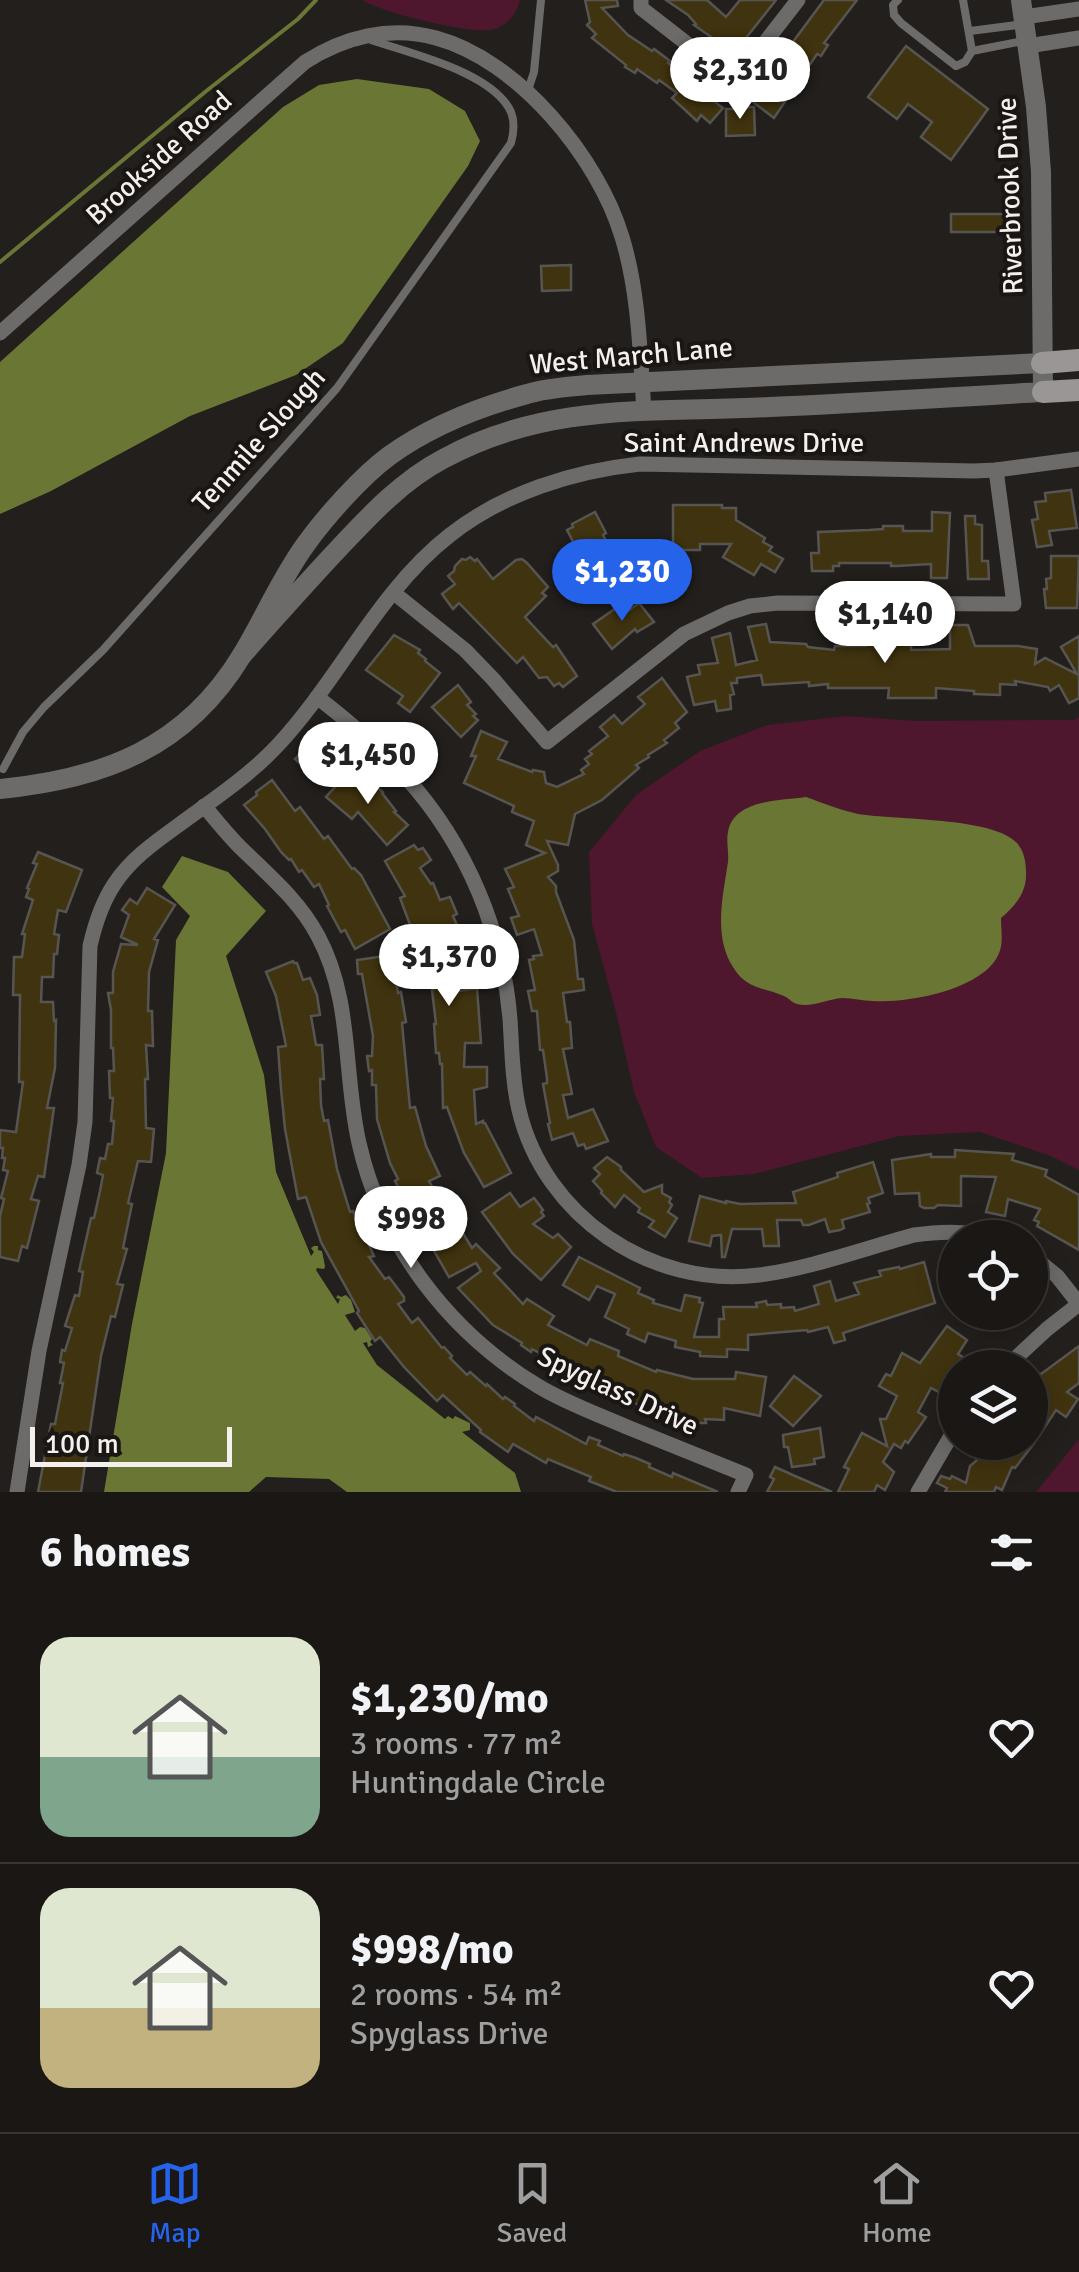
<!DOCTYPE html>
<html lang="en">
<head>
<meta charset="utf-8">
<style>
  body { margin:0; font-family:Signika,sans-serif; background:#272422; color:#f1f3f6; height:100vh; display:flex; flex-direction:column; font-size:38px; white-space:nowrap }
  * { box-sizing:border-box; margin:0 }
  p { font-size:32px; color:#9f9fa0 }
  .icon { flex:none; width:55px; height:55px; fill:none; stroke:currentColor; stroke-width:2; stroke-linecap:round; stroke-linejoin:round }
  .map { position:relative; height:1492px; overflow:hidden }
  .details { display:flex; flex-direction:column; background:#1a1715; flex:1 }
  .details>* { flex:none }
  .controls { position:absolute; left:938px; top:1220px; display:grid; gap:20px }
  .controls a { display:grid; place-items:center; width:110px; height:110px; border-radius:50%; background:#1a1715; box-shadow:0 5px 25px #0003,0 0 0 2px #383634; font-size:50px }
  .scale { position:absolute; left:30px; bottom:25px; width:202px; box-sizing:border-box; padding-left:10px; border:5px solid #f3f0ee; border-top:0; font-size:28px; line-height:35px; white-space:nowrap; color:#f3f0ee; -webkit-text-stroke:8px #191613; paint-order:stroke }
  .price { position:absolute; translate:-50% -85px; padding:0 22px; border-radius:35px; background:#fff; color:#222; font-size:32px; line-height:65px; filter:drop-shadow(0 2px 5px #0008) }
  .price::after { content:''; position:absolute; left:50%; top:60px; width:30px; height:22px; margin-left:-15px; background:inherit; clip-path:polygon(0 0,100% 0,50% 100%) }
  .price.active { background:#2563eb; color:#fff }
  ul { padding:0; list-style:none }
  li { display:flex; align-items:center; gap:30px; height:250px; padding:0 40px }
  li+li { border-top:2px solid #383634 }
  li span { display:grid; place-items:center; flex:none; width:280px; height:200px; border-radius:30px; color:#555 }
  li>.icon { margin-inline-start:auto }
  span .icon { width:120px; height:120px; fill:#fffc; stroke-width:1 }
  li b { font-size:42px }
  h2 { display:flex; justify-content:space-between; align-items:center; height:120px; padding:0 40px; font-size:42px }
  .menu { display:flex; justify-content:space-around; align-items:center; height:140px; border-top:2px solid #383634; background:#1a1715; font-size:28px; color:#9f9fa0 }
  .menu a { display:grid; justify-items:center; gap:5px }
  .menu .active { color:#2563eb }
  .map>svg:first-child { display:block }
  .green { fill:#4f172e }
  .water { fill:#6a7634 }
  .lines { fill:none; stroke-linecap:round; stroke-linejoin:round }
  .stream { stroke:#6a7634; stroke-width:4 }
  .building { fill:#40330f; stroke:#575551; stroke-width:2.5 }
  .service { stroke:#6d6b6a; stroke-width:8 }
  .minor { stroke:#6d6b6a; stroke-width:15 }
  .tertiary { stroke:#6d6b6a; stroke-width:20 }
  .secondary { stroke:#9a9695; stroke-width:22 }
  .labels { text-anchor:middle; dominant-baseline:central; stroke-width:8; stroke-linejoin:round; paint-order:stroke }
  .street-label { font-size:28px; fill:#f3f0ee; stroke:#191613 }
</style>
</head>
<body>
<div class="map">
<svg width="1079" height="1492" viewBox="0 0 1079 1492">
  <rect width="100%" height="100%" fill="#221f1c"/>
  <g class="green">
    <path d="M362 0H520C516 14 509 24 495 29 474 36 381 12 362 0Z"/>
    <polygon points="847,716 914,721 1074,720 1079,717 1079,1170 1051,1156 980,1132 899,1136 754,1174 702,1178 656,1147 634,1092 616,1012 592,924 589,852 636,795 700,751 767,725"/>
    <polygon points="1079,1439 1079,1492 1036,1492"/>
  </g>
  <g class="water">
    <polygon points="357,79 429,89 465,111 480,141 468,166 343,343 296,375 190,416 51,491 0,514 0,362 283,107 319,85"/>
    <path d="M806 797C823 803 840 810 858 814 895 820 993 817 1017 843 1024 851 1026 862 1026 872 1027 892 1016 905 1001 918 1001 934 1005 948 994 962 972 991 908 1003 873 1001 863 1001 853 998 842 998 828 999 811 1008 797 1004 791 1002 790 999 784 996 763 987 747 990 733 967 713 936 723 896 728 862 729 852 726 842 728 832 734 799 780 801 806 797Z"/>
    <polygon points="182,856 228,872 266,911 226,956 264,1075 276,1172 311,1256 314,1252 311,1248 314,1246 318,1246 318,1250 322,1251 325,1266 324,1269 317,1268 316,1270 338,1304 340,1299 336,1298 338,1295 341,1297 346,1295 351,1300 355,1312 345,1315 355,1331 360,1327 365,1328 372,1339 370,1342 373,1345 368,1347 367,1342 363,1343 377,1365 445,1419 448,1416 453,1419 455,1416 470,1423 470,1430 462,1432 515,1473 521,1492 347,1492 329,1479 266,1477 249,1492 104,1492 132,1324 166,1153 176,940 190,916 162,887"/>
  </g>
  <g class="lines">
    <polyline class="stream" points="0,262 205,92 298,19 316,0"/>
  </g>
  <g class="building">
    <polygon points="585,0 617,0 618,6 602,8 628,35 652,51 654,49 670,61 668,63 691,82 692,80 702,88 700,91 723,108 710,123 701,115 697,121 672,98 677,93 659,80 657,83 637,69 635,73 625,67 626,65 592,38 596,34 587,25 590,22"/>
    <polygon points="666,0 707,0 726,17 740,0 776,0 734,53 694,25 696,24 688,15"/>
    <polygon points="824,0 857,0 824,43 828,45 821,56 817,54 774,118 753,102 781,64 778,62"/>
    <polygon points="906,46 988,109 951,160 921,137 932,122 908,104 897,119 868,97"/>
    <polygon points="741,107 754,107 755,135 726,136 726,109 741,109"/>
    <rect x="951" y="214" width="57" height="18"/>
    <polygon points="571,265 571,290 542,291 541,266"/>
    <polygon points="1071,490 1077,528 1049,531 1052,545 1037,547 1032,520 1038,519 1035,502 1046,501 1045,493"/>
    <polygon points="673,505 722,505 722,508 736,508 736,520 765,538 763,542 772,547 769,551 783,559 775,572 761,564 754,575 723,557 731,544 700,544 700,550 673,550"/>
    <polygon points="595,512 606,533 603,535 606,541 591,549 605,577 590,584 576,555 579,553 567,530 573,527 572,524"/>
    <polygon points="932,512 950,513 947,578 931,578 931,564 896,566 891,566 891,563 839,563 839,566 833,566 833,571 812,571 811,553 819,553 818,532 869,530 883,529 883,526 903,526 903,531 932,531"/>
    <polygon points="965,516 975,516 975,524 982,525 982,561 988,561 989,579 968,579"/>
    <polygon points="1051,556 1079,556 1077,608 1046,608 1044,589 1047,589 1046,579 1051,578"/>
    <polygon points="470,557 475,561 477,559 493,579 516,560 522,559 527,563 548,587 542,593 546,596 525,617 553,647 556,645 577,676 563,687 559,683 554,686 547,677 539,678 523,657 517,663 459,603 453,609 442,594 455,584 448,576 454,571 455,566 462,559 466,560"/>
    <polygon points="639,603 654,622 637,632 635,629 612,649 593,624 622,604 628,611"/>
    <polygon points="871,623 882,623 883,629 912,629 911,650 950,649 950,625 968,625 975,646 1018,646 1037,649 1035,664 1045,658 1077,674 1061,647 1079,636 1079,698 1069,703 1059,685 1050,691 1048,687 1015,681 1016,685 1000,684 1000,695 974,694 974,691 936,688 936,698 888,698 889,688 828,688 828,684 809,686 809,682 763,685 761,675 737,678 737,683 731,683 734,694 730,695 731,709 717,711 715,701 694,705 687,677 700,674 698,665 718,663 712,638 730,633 736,665 757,660 748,627 766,624 770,642 806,644 808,647 834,650 835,646 866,646 866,626 871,626"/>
    <polygon points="394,635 420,650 418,653 426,659 425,661 440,673 410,712 398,703 403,696 366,670"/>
    <polygon points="662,678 687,712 675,723 679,728 664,740 667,743 648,755 649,757 636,765 639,768 602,800 575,814 568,845 547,841 558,865 558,871 548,877 556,886 556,892 574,940 578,979 583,979 584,990 563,993 567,1022 570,1022 572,1048 563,1049 572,1094 563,1095 568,1118 593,1109 608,1141 586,1149 584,1144 578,1146 573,1133 552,1140 548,1124 550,1123 543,1084 547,1083 547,1078 543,1050 540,1050 537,1011 532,1011 528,991 535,990 529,960 534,959 533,956 542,955 534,929 517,935 511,918 519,916 508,889 514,887 505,869 545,853 526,845 534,821 512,812 514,806 464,783 476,756 471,756 481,731 507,742 498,759 532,772 533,770 544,772 546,783 557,787 584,774 581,770 589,764 585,759 592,754 589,751 608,736 600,727 614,715 622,724 645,704 638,697"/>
    <polygon points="458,685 471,702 467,705 476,714 473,716 478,720 461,737 432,707"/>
    <polygon points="325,743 337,758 315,777 295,759 309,745 316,751"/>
    <polygon points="345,776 358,786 368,780 383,792 382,793 396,811 394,812 408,825 387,845 358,812 352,819 326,797"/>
    <polygon points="272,780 295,811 300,807 324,839 328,836 352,869 354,868 361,875 390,929 355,949 345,930 341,932 327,906 329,905 319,884 314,887 302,870 299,872 291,859 289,860 281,852 265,829 244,805 257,795 256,792"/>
    <polygon points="414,845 418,850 423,848 431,860 420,868 431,884 433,883 440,900 450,897 457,914 453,916 466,946 463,947 471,967 455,972 459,991 477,988 481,1043 465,1043 464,1067 487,1067 487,1087 474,1090 476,1124 483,1121 483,1123 485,1123 511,1173 484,1187 464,1153 447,1107 443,1108 442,1064 440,1064 439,1053 436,1053 434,1024 436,1024 432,990 434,989 400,898 405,896 385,861"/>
    <polygon points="38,852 82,870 66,912 58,910 54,934 59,935 57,954 54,954 53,977 42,977 41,1002 53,1002 54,1021 56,1020 55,1068 47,1108 54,1108 44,1177 38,1176 31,1199 39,1201 27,1248 22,1246 18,1261 0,1257 0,1216 4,1199 1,1198 8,1171 3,1170 5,1158 2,1158 3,1148 0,1148 0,1130 16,1132 23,1082 19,1082 20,995 13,995 14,957 22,957 25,934 22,934 33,900 26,897 29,889 27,888 37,864 33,863"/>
    <polygon points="147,888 175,905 154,939 158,940 149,972 148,1011 152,1011 153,1046 146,1045 148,1079 145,1079 146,1128 154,1129 151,1162 138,1161 128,1203 132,1204 123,1248 127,1249 117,1284 123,1285 115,1317 111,1316 101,1356 81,1492 38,1492 51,1424 55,1424 63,1383 60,1383 64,1363 60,1362 62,1350 65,1351 72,1328 65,1326 75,1295 79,1296 83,1272 79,1271 91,1218 94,1218 100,1191 103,1175 97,1173 100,1158 105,1159 108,1144 112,1144 114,1121 111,1121 113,1098 110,1098 109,1071 114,1071 113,1048 111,1048 111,1010 108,993 113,993 113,972 121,944 138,945 121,937 129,915 122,910 130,899 137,904"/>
    <polygon points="392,955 398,993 401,992 406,1022 402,1023 410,1108 415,1107 426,1146 440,1176 429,1181 448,1215 451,1214 472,1248 476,1244 500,1268 494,1273 523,1304 527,1299 554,1316 548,1325 587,1345 590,1339 619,1351 618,1356 656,1372 657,1370 693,1379 735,1379 736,1372 766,1377 760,1416 724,1408 724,1420 705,1419 706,1423 687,1423 665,1416 666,1413 644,1408 619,1394 617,1398 606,1393 607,1390 585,1382 583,1385 552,1371 556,1362 532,1349 531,1352 521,1345 522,1343 493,1325 458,1288 481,1271 476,1263 449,1277 430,1244 423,1248 407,1219 413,1216 395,1181 398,1179 390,1163 377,1119 376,1085 372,1085 372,1070 369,1071 367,1056 372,1056 373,1036 362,974 358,974 357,960"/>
    <polygon points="293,961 294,963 297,963 303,980 310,978 317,995 320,1015 311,1016 316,1045 322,1045 324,1079 320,1079 321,1105 324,1121 328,1120 337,1169 350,1212 353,1211 374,1256 369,1257 385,1279 389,1277 404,1297 404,1301 398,1304 412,1323 418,1318 442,1348 444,1347 452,1356 450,1358 467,1375 470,1372 486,1386 487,1384 503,1399 505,1397 515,1404 514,1406 534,1421 536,1417 586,1444 589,1437 600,1441 598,1445 623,1456 624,1454 636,1458 650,1464 649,1467 672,1477 673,1473 718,1492 617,1492 589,1481 591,1477 548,1459 546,1463 513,1444 508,1452 480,1432 481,1430 443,1395 437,1401 404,1367 380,1337 375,1341 357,1313 359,1311 321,1242 306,1197 298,1199 285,1129 281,1089 278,1047 286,1046 276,996 266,972"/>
    <polygon points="955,1150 1014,1154 1012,1160 1047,1170 1045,1176 1079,1195 1079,1250 1037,1226 1039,1222 1034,1220 1040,1209 1008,1199 1005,1216 986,1212 996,1177 961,1176 961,1206 938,1205 934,1208 924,1208 920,1206 919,1193 895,1194 892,1160 931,1154 931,1157 955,1157"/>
    <polygon points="607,1157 621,1167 621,1170 644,1192 662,1185 662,1193 671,1198 669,1202 672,1205 668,1212 677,1218 665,1237 649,1227 654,1221 638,1212 640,1208 624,1195 615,1207 601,1193 602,1191 593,1181 600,1174 594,1168"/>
    <polygon points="873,1162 883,1193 868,1198 870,1203 867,1204 870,1212 842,1220 844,1228 840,1230 829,1232 825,1219 809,1225 803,1225 801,1220 777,1220 779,1246 764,1246 762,1229 732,1229 725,1257 722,1257 721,1235 712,1236 710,1246 689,1241 700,1196 726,1203 726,1201 740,1204 796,1203 793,1192 838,1177 837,1173"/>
    <polygon points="510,1193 520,1207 534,1198 543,1210 541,1212 544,1216 533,1224 553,1238 558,1234 571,1247 541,1280 513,1254 482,1212"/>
    <polygon points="579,1257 640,1288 638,1293 654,1300 653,1303 681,1311 685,1295 700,1298 699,1302 703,1303 694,1337 719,1337 719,1319 724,1319 723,1307 757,1307 756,1303 766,1301 767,1305 781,1304 781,1308 794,1307 795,1311 819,1304 814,1286 830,1281 836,1301 859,1294 854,1283 881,1276 879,1271 899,1267 900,1269 924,1262 935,1303 843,1333 845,1340 834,1343 828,1327 808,1332 807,1330 748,1335 748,1350 727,1349 727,1357 700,1356 700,1352 675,1347 676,1341 648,1333 645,1342 627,1334 629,1329 605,1317 615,1294 597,1286 589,1300 563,1285"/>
    <polygon points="944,1270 955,1270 955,1300 941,1294"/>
    <polygon points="947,1326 967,1340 958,1354 969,1361 964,1368 955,1368 955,1387 950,1398 931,1388 918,1412 926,1417 908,1443 905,1441 901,1448 894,1444 883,1462 894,1472 885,1490 877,1485 874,1492 838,1492 849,1469 844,1467 862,1433 887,1446 880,1419 886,1419 897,1396 879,1386 886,1374 891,1376 902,1353 920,1363"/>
    <polygon points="1079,1346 1079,1383 1067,1392 1078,1399 1066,1417 1056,1410 1035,1442 1015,1468 1012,1467 1002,1490 996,1487 994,1492 945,1492 947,1488 937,1483 941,1476 950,1479 952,1476 966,1483 970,1466 976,1461 988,1442 1030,1442 1030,1382 1037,1372 1041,1374"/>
    <polygon points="794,1376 821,1396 793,1426 770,1406"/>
    <polygon points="820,1428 824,1457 814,1459 815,1464 792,1467 788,1447 784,1447 783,1435"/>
    <polygon points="775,1467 795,1476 832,1492 767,1492 774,1479 770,1477"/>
  </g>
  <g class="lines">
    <g class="service">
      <polyline points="898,0 893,5 894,15 901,23 956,66 965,62 972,51 1023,41"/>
      <polyline points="963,0 972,51"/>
      <polyline points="970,31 1025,24"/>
      <polyline points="527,93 534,72 541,0"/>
      <path d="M3 769 23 732 44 707 103 650 337 388 511 143C514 132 515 122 511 112 493 72 409 53 371 40"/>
    </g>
    <g class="minor">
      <polyline points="641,0 641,8 735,81 798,0"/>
      <polyline points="1024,17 1079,9"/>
      <polyline points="1028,46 1079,38"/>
      <path d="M0 333 305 62C344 37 390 25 436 38 518 60 598 157 622 237 639 292 640 353 644 411"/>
      <polyline points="394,593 465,650 493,679 547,742 684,634 728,613 750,606 778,603 1014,604 996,470"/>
      <path d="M317 697C394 756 450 815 485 908 498 943 507 981 510 1019 512 1049 512 1080 519 1110 544 1216 651 1289 759 1275 808 1269 866 1248 914 1235 941 1231 967 1230 994 1238"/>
      <path d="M204 806C217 821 230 838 244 851 272 878 300 902 318 936 353 1001 343 1073 359 1143 382 1245 449 1332 538 1386 566 1403 597 1414 627 1427 667 1443 706 1459 746 1475L738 1492"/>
      <polyline points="1005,1368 1047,1329 1079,1304 1057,1276 1030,1254"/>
      <path d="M17 1492 39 1351 79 1165 85 1122 90 946C95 924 102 902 115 883 131 859 154 843 176 827 211 801 248 777 277 746 339 680 378 591 450 535 503 493 574 471 640 464L974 471 996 470 1079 459"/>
      <polyline points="918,1492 955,1429"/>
    </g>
    <g class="tertiary">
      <path d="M243 654C275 618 307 582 340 547 371 514 403 480 443 459 549 401 655 413 770 407 861 403 952 397 1043 392L1041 172 1036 107 1021 0"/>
      <path d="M0 789C103 779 186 748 242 655 264 619 281 578 306 544 326 516 362 476 389 456 429 427 479 407 527 394 546 388 567 387 587 385L1042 363"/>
    </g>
    <g class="secondary">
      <polyline points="1042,363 1079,360"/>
      <polyline points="1043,392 1079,390"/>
    </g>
  </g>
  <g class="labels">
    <g class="street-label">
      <text transform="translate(159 158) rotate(-42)">Brookside Road</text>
      <text transform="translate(1010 196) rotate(-92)">Riverbrook Drive</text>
      <text transform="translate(631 356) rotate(-5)">West March Lane</text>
      <text transform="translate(259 440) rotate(-48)">Tenmile Slough</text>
      <text x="744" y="443">Saint Andrews Drive</text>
      <text transform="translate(618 1391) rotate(25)">Spyglass Drive</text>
    </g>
  </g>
</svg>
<div class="controls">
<a><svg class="icon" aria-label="locate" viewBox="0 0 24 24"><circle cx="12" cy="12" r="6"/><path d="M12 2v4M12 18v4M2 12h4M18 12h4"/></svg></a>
<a><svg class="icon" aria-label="layers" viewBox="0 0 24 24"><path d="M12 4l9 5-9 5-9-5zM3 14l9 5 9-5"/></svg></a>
</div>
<div class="scale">100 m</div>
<b class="price" style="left:740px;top:122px">$2,310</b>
<b class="price active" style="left:622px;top:624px">$1,230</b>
<b class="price" style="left:885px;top:666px">$1,140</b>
<b class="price" style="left:368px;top:807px">$1,450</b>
<b class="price" style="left:449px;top:1009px">$1,370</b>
<b class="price" style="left:411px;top:1271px">$998</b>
</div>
<section class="details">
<h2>6 homes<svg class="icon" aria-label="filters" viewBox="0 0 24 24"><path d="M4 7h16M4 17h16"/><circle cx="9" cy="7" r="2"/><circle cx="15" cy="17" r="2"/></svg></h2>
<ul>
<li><span style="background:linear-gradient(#dfe7d0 60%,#7fa58c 0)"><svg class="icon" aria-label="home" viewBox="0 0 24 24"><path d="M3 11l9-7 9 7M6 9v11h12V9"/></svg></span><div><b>$1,230/mo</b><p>3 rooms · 77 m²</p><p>Huntingdale Circle</p></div><svg class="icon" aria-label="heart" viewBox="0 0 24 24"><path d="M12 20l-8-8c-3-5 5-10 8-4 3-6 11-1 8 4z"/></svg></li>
<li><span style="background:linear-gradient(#dfe7d0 60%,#c2b280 0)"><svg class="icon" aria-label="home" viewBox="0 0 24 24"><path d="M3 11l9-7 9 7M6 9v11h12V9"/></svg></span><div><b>$998/mo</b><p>2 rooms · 54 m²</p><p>Spyglass Drive</p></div><svg class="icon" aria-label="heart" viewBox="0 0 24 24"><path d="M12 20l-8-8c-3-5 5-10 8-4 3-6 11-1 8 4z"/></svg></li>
</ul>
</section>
<nav class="menu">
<a class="active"><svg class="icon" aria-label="map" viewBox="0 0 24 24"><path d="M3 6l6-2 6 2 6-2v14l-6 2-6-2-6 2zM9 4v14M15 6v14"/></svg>Map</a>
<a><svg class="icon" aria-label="saved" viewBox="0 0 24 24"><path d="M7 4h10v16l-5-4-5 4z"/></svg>Saved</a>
<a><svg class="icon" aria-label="home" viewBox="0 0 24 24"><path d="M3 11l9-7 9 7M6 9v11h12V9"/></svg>Home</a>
</nav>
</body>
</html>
